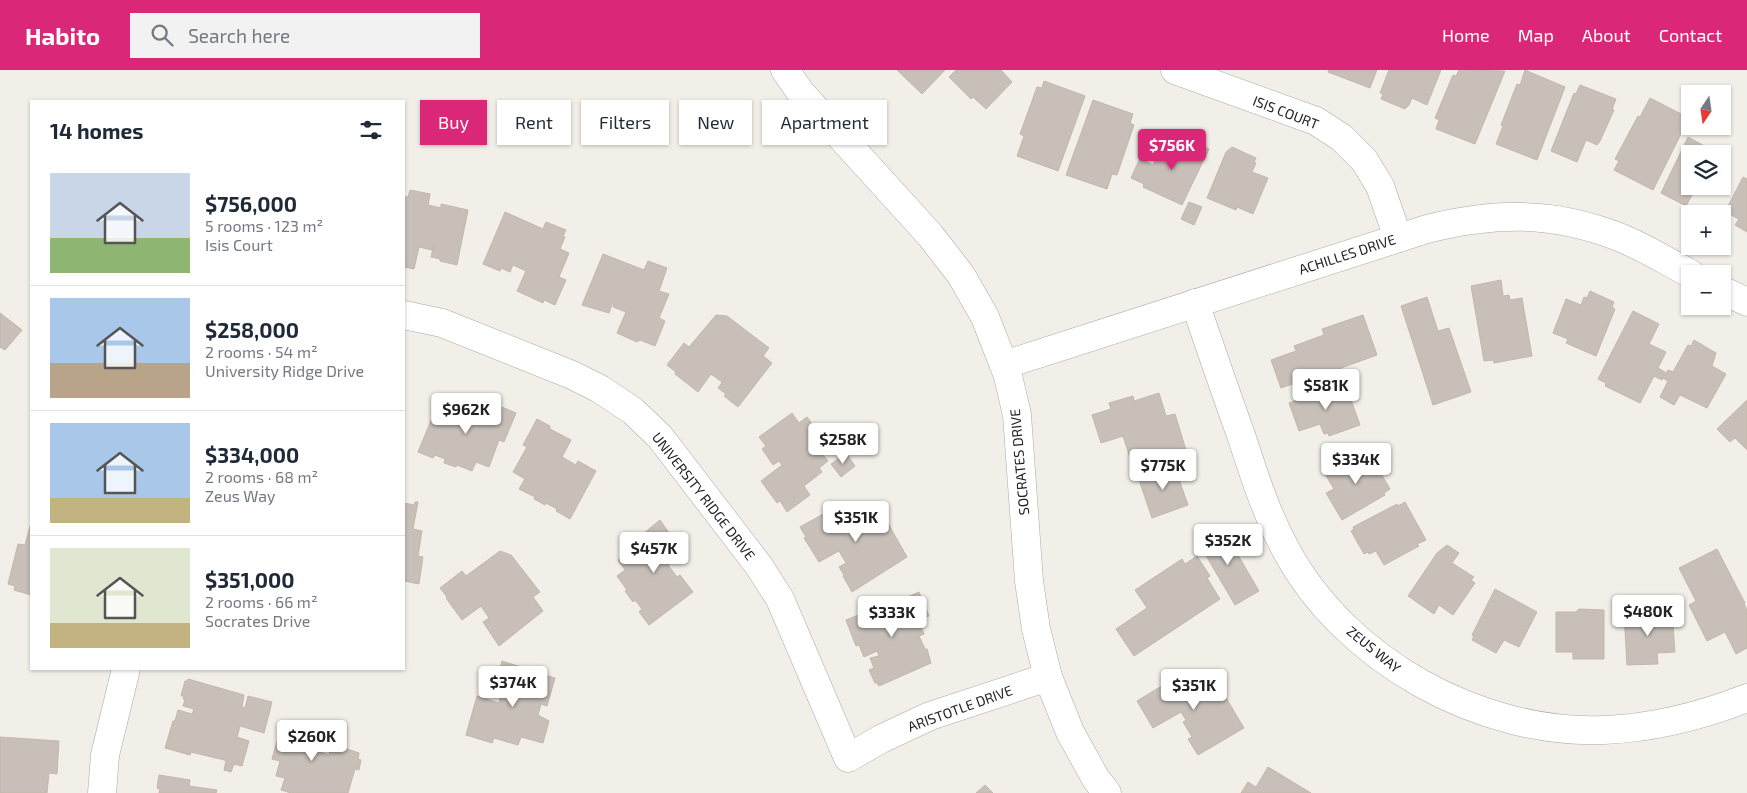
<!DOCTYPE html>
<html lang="en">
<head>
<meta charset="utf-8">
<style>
  body { margin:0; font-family:"Exo 2",sans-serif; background:#f2f2f3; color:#1f2937; height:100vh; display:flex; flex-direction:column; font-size:19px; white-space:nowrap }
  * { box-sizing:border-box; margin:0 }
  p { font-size:16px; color:#747a83 }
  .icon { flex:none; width:28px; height:28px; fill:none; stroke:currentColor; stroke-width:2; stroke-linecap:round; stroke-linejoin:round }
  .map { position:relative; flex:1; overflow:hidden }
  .side { position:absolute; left:30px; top:30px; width:375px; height:570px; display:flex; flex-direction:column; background:#fff; border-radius:0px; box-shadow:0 1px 4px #0004 }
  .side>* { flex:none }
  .banner { position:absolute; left:420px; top:30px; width:475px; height:45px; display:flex; gap:10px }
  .needle { width:32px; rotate:193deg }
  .fabs { position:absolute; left:1681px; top:15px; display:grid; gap:10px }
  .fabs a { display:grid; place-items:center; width:50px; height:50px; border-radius:0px; background:#fff; box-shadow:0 1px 4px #0004; font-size:25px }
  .price { position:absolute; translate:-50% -42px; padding:0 11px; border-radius:5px; background:#fff; color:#222; font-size:16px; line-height:32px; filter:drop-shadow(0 1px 2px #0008) }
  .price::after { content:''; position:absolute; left:50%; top:30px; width:15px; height:11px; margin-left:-8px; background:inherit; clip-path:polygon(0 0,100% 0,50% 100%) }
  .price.on { background:#db2777; color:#fff }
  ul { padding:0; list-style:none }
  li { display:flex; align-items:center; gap:15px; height:125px; padding:0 20px }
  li+li { border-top:1px solid #e0e1e3 }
  li span { display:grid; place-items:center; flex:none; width:140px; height:100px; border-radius:0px; color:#555 }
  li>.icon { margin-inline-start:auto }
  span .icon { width:60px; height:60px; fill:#fffc; stroke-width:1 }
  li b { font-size:21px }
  h2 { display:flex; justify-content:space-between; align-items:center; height:60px; padding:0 20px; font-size:21px }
  .chip { padding:0 18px; border-radius:0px; background:#fff; box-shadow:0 1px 4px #0004; font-size:18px; line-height:45px }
  .chip.on { background:#db2777; color:#fff }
  header { display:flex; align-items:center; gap:30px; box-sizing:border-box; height:70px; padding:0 25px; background:#db2777; color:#fff }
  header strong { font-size:24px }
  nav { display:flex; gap:28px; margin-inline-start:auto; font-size:18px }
  .search { width:350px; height:45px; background:#f2f2f3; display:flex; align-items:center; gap:12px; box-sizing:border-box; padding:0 18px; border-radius:0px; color:#747a83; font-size:19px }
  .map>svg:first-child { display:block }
  .building { fill:#c7bfb8; stroke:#c4b6ab }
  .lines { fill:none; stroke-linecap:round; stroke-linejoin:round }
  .minor-casing { stroke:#a9a9a9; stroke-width:29 }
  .minor { stroke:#fff; stroke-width:28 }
  .labels { text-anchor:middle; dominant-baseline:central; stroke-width:4; stroke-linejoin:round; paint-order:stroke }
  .street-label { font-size:14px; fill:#222; stroke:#fff }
</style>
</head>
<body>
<header>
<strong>Habito</strong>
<div class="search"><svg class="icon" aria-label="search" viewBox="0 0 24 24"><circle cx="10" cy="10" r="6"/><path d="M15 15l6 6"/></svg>Search here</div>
<nav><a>Home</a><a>Map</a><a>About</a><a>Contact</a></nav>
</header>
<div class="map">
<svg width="1747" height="723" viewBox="0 0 1747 723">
  <rect width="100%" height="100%" fill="#f2efe9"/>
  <g class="building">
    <polygon points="897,0 945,0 922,24"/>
    <polygon points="956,0 1001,0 1012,12 986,39 973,27 971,29 949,7"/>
    <polygon points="1329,0 1377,0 1370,18 1328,2"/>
    <polygon points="1389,0 1441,0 1427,35 1412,28 1409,35 1405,39 1381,29 1383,24 1380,23"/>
    <polygon points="1459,0 1505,1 1475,74 1436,59 1439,50 1435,48 1453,5 1456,6"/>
    <polygon points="1525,0 1565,17 1537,90 1496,74 1503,56 1501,55 1517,14 1520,15"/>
    <polygon points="1044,11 1085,26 1058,101 1017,86 1024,66 1020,64 1037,17 1042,18"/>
    <polygon points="1580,15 1616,29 1612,39 1614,40 1600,71 1597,75 1586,70 1577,92 1551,81 1574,23 1576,24"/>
    <polygon points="1650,28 1689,48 1653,120 1614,100 1619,91 1615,89 1638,46 1640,47"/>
    <polygon points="1093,30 1133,44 1130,53 1134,55 1117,105 1112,104 1107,119 1066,105"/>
    <polygon points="1183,67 1209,79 1182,135 1143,117 1144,114 1131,108 1140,88 1153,95 1157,86 1160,87 1162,83 1173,88"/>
    <polygon points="1688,67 1719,84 1690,84 1690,116 1697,116 1686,136 1661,123"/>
    <polygon points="1232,77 1256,88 1254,92 1256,93 1252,102 1268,108 1253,144 1237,137 1236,140 1207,128 1226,82"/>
    <polygon points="1743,107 1747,109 1747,162 1735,155 1739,149 1725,142"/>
    <polygon points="410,120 430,124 428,135 441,138 441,134 468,140 457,195 440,191 440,189 431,187 434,174 433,174 432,180 419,177 414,199 404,197 404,132 405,127 408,127"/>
    <polygon points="1189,132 1202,137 1194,155 1181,149"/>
    <polygon points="505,142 543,159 546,152 566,160 563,166 565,167 560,179 569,183 559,207 566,210 555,235 544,230 543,233 517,221 526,201 513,195 510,202 501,198 500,201 483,194"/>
    <polygon points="603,184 644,200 648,191 667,198 659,221 669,224 659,248 665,251 655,276 640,270 637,272 617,263 626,242 613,237 614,234 612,234 609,243 582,235"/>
    <polygon points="1501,210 1503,226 1509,225 1510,230 1522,228 1532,286 1494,293 1493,290 1484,291 1471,216"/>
    <polygon points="1590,221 1614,232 1612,237 1615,239 1596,286 1566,273 1568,269 1553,263 1566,229 1581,235 1584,227 1587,228"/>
    <polygon points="1427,227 1438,261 1449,258 1471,322 1433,335 1401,236"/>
    <polygon points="1633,241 1659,254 1649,274 1666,282 1658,298 1665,302 1662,310 1654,306 1640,333 1605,316 1606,313 1598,309"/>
    <polygon points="0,243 22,260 5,280 0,277"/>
    <polygon points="716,245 727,246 769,278 763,286 772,293 738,337 724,326 726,324 718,318 726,307 722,312 711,304 698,322 675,304 676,302 667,295 684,273 689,277"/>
    <polygon points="1363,245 1377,285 1341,298 1344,308 1325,315 1321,304 1281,318 1271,290 1296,281 1294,276 1324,265 1322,259"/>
    <polygon points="1694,270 1716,283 1712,296 1726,304 1707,338 1680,325 1674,335 1660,327 1668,311 1663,308 1668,300 1673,302 1688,275 1691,276"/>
    <polygon points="1345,313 1360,355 1329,366 1328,363 1324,364 1320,354 1299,361 1289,333"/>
    <polygon points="1159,323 1166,346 1175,344 1186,380 1133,397 1123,366 1101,373 1092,345 1111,339 1109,333 1133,326 1134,331"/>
    <polygon points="479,330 501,340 502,337 516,343 504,372 499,370 489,397 476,392 472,401 457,395 456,397 444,393 445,389 435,385 433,388 418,382 439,331 458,339 456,342 471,350"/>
    <polygon points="1747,330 1747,380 1735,368 1730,372 1717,359"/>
    <polygon points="792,343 799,353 807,347 823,368 822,369 830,380 823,385 828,391 819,398 822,402 804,416 810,425 787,442 780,431 777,433 761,411 782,395 779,391 773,395 762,379 766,376 759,367"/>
    <polygon points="537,349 550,356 550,359 571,370 562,387 576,395 578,391 596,401 570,449 556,441 557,439 546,433 545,435 534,429 535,427 519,419 525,409 513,402 527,377 523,375"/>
    <polygon points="846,383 855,396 841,407 831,394"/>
    <polygon points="1369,383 1390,419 1384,423 1385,425 1342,450 1326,423 1334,419 1325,404 1359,384 1361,387"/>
    <polygon points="1174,395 1188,435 1152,448 1138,407"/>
    <polygon points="415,432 418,432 413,459 422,461 418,486 423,487 419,514 404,511 404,433 414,435"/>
    <polygon points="876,432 907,487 852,522 843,506 844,505 839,497 846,493 839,481 819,492 804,468 806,467 800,457 825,443 828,449 849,437 854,445"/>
    <polygon points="1405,432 1426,470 1417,474 1419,476 1384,495 1376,481 1369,484 1368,482 1364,484 1351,461 1354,459 1353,457 1397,434 1398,436"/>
    <polygon points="660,450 684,484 668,495 677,507 680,505 693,522 649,555 639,542 642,539 635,530 633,532 625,521 627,520 617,506 625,500 618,490 641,472 638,468"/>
    <polygon points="30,456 31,456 31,525 14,520 15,516 8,514 18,474 25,475"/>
    <polygon points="1221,456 1259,521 1235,535 1198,472 1206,468 1205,466"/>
    <polygon points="1447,475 1459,483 1452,493 1474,507 1471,510 1475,513 1453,545 1439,535 1434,544 1408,526 1437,483"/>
    <polygon points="1717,479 1745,533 1744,534 1747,540 1747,578 1736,584 1725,562 1707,571 1689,535 1696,531 1679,498"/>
    <polygon points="500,481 511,485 540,522 533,527 543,541 499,576 483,552 489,548 481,536 462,550 446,528 447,527 440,518 462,501 466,506"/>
    <polygon points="1197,486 1210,506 1207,508 1220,529 1134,586 1116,559 1147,538 1135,520 1182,489 1185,494"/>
    <polygon points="1495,519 1537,542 1519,577 1504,570 1496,583 1472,570 1474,566 1472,565"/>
    <polygon points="919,522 929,546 918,550 924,564 919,566 925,579 927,579 931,593 879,616 877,613 875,613 869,600 874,598 870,588 879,586 877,581 864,587 859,575 856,576 846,550 873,539 874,542"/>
    <polygon points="1579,539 1604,540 1604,589 1573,589 1573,582 1556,582 1556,542 1576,542"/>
    <polygon points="1655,541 1655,544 1672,543 1675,582 1657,583 1658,594 1627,595 1624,543"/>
    <polygon points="502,591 555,608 547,636 541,634 538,645 549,651 543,673 521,667 518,675 494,668 492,673 466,665 477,626 499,633 502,620 507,621 496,617"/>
    <polygon points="1201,603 1208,615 1216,611 1244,658 1198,685 1188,669 1192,667 1183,652 1186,650 1181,642 1153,658 1137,631 1165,614 1170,622"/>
    <polygon points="188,609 244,625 242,637 245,638 248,626 272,632 264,663 240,656 237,667 249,671 242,696 234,694 231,702 224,700 226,691 224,690 191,682 190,685 165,678 173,651 175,651 178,640 192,644 194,639 183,636 185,630 183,629 184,626 181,626 185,611 187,611"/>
    <polygon points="283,651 293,654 294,651 322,659 316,681 329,685 331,677 340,680 341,677 359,683 358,689 361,690 359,700 355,699 348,723 291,723 281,720 285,708 276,706 280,691 272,689"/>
    <polygon points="0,667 59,671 57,704 49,703 47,723 0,723"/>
    <polygon points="1268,697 1311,723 1241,723 1248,712 1256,717"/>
    <polygon points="159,705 190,710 189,716 217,720 216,723 159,723 160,719 157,718"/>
    <polygon points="985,715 993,723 976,723"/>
  </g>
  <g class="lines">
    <defs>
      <g id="minor">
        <polyline points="785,0 801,23 930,165 961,205 985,247 1008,306 1017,345 1029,511 1036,559 1048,607 1070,662 1096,709 1107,723"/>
        <polyline points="1175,0 1316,51 1342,68 1364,90 1380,116 1398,168"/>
        <polyline points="1722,220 1747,232"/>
        <path d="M1195 233C1210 277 1225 321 1241 365 1254 405 1266 443 1286 480 1345 590 1480 665 1604 660 1654 658 1701 646 1747 628"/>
        <polyline points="404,245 442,253 572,305 600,319 633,341 660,367 759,496 780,529 848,688 881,669 930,646 1048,607"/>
        <path d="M1004 295 1427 159C1495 142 1553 141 1619 167 1644 177 1668 192 1691 204"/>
        <polyline points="102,723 105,685 126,599"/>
      </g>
    </defs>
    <use href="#minor" class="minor-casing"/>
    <use href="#minor" class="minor"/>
  </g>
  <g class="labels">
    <g class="street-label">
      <text transform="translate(1286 42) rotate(21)">ISIS COURT</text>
      <text transform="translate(1347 184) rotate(-18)">ACHILLES DRIVE</text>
      <text transform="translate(1019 392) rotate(-95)">SOCRATES DRIVE</text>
      <text transform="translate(704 426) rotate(52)">UNIVERSITY RIDGE DRIVE</text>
      <text transform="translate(1374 579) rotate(39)">ZEUS WAY</text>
      <text transform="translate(960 638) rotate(-20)">ARISTOTLE DRIVE</text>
    </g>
  </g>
</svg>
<div class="fabs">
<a><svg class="needle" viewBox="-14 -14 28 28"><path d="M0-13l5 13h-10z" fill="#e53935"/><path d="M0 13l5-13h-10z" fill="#747a83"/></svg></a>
<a><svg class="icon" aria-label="layers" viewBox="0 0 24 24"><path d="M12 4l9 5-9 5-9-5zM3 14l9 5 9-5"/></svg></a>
<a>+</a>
<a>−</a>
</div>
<b class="price on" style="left:1172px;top:101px">$756K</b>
<b class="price" style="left:1326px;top:341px">$581K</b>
<b class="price" style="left:466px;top:365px">$962K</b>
<b class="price" style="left:843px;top:395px">$258K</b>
<b class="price" style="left:1356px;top:415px">$334K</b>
<b class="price" style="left:1163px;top:421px">$775K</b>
<b class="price" style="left:856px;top:473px">$351K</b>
<b class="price" style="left:1228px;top:496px">$352K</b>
<b class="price" style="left:654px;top:504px">$457K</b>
<b class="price" style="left:1648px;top:567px">$480K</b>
<b class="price" style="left:892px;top:568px">$333K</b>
<b class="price" style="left:513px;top:638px">$374K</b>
<b class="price" style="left:1194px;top:641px">$351K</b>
<b class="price" style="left:312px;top:692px">$260K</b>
<div class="banner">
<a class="chip on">Buy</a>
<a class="chip">Rent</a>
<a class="chip">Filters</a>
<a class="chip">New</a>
<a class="chip">Apartment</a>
</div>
<section class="side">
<h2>14 homes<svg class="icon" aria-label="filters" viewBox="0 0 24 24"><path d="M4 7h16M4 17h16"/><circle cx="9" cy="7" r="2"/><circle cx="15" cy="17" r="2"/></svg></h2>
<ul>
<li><span style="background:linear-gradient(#c9d6e8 65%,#8fb573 0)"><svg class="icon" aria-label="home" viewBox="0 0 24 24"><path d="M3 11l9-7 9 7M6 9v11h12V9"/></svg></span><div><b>$756,000</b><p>5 rooms · 123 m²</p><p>Isis Court</p></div></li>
<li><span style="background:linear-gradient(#a9c7e8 65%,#b9a48a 0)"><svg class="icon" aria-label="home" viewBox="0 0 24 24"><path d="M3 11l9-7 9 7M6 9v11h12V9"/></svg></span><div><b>$258,000</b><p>2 rooms · 54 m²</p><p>University Ridge Drive</p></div></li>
<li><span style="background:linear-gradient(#a9c7e8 75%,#c2b280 0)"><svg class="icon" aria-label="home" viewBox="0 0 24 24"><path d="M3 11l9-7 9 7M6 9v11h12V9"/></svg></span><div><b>$334,000</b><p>2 rooms · 68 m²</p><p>Zeus Way</p></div></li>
<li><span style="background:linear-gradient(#dfe7d0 75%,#c2b280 0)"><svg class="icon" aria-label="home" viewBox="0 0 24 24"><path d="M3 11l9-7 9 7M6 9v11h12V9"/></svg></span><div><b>$351,000</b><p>2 rooms · 66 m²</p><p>Socrates Drive</p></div></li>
</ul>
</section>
</div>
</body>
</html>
